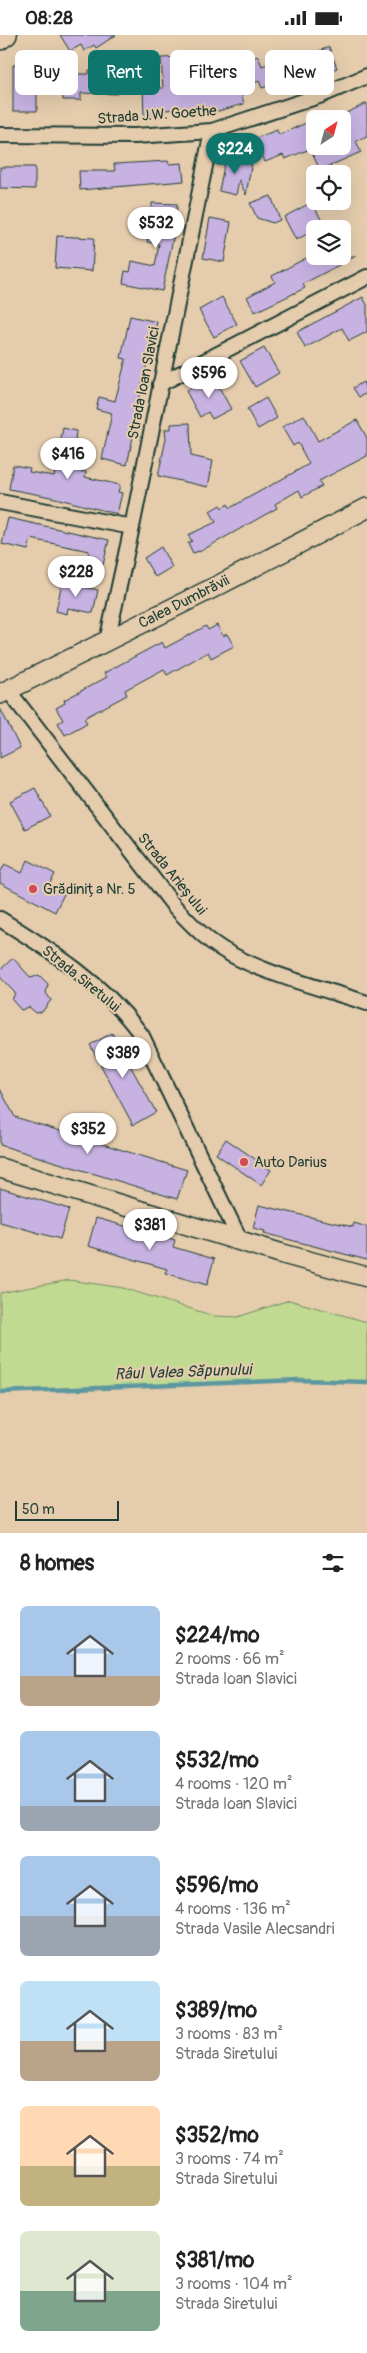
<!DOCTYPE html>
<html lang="en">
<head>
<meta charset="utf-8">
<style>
  body { margin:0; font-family:Pangolin,sans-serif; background:#f2f2f2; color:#222; height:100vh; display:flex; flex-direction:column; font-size:19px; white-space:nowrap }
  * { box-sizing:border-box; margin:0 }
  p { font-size:16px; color:#767676 }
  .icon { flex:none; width:28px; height:28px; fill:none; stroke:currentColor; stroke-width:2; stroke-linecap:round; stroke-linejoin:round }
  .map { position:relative; height:1498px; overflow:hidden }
  .sheet { display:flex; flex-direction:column; background:#fff; flex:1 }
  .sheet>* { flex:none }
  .banner { position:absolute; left:15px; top:15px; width:338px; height:45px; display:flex; gap:10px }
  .needle { width:32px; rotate:36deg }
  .controls { position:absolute; left:306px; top:75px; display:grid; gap:10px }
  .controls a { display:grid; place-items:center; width:45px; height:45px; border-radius:8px; background:#fff; box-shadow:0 5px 20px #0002; font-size:25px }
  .scale { position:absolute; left:15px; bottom:12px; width:104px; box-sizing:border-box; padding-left:5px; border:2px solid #1f3d34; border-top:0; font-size:14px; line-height:18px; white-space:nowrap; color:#1f3d34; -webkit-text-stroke:4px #e5ccad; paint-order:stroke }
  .price { position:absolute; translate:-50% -42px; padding:0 11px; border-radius:18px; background:#fff; color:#222; font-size:16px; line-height:32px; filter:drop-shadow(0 1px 2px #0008) }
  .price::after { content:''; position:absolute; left:50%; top:30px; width:15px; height:11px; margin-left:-8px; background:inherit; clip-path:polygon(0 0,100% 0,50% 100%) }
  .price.on { background:#0f766e; color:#fff }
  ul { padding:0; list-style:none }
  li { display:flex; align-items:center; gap:15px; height:125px; padding:0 20px }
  li span { display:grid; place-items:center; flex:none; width:140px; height:100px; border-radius:8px; color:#555 }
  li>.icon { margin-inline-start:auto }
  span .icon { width:60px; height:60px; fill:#fffc; stroke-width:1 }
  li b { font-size:21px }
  h2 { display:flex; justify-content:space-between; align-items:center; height:60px; padding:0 20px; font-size:21px }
  .pill { padding:0 18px; border-radius:8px; background:#fff; box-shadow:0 5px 20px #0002; font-size:18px; line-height:45px }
  .pill.on { background:#0f766e; color:#fff }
  .status { display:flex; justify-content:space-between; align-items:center; height:35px; padding:0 25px; background:#fff; direction:ltr }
  .status svg { height:14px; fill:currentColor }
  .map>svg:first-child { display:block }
  .green { fill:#c1da91; stroke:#708c62 }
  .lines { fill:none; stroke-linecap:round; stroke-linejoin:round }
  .stream { stroke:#5d979f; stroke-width:4.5 }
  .building { fill:#c7b2e2; stroke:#1f3d34 }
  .street-casing { stroke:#1f3d34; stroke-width:18 }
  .secondary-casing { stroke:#1f3d34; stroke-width:22 }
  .street { stroke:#e5ccad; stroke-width:14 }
  .secondary { stroke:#e5ccad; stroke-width:19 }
  .poi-dot { fill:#d1495b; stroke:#e5ccad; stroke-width:2 }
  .labels { text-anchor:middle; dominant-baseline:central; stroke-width:4; stroke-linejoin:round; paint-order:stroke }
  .street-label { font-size:15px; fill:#1f3d34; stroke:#e5ccad }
  .poi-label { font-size:15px; fill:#1f3d34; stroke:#e5ccad; text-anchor:start }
  .water-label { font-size:16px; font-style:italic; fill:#24443d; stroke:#e5ccad }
</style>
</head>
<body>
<div class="status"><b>08:28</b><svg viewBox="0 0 49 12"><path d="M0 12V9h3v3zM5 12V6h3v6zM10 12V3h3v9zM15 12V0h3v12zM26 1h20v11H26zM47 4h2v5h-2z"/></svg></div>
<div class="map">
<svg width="367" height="1498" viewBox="0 0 367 1498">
  <rect width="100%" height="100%" fill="#e5ccad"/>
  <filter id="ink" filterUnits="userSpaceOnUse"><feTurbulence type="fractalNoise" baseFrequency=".02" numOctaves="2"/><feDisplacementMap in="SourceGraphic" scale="10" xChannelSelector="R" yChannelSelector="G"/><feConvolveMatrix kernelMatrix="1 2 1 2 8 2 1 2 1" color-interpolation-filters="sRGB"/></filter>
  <g filter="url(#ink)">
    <polygon class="green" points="69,1245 123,1253 214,1281 238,1282 289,1265 367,1287 367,1347 300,1345 0,1357 0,1258"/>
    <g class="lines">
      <polyline class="stream" points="0,1357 300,1345 367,1347"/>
    </g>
    <g class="building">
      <polygon points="60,0 116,0 96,13 94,10 84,16 81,10 70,16"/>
      <polygon points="329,12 337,33 315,42 309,25 316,22 314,18"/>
      <polygon points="258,21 262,31 275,26 282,46 262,53 259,46 240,53 244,69 218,76 195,79 194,73 164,75 164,81 144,82 143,53 163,53 161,23 183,22 184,52 216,47 215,45 239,38 236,29"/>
      <polygon points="13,30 48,30 35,38 37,38 37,76 13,76"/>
      <polygon points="89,35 112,35 112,42 118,42 117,59 81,58 81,65 63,65 63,39 89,39"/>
      <polygon points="367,68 367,101 356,106 361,117 320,135 310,114 285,124 283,120 265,127 256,103 277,95 279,100 315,84 315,111 342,111 342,80"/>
      <polygon points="226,120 252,126 246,160 239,145 236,160 219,156"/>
      <polygon points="168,126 169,129 182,128 184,146 80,155 79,136 115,136 114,129"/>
      <polygon points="0,132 35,132 35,154 0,153"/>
      <polygon points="271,161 280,185 273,188 257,183 250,168"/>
      <polygon points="312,167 321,184 318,186 322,191 296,205 284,182"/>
      <polygon points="152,168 177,169 176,189 162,256 123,248 125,236 130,237 132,226 155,231 159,209 147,207 149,195 151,195"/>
      <polygon points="210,183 231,187 224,227 203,223"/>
      <polygon points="57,201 94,203 92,236 55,233"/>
      <polygon points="310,221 356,221 303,249 305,253 255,277 247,262 275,247 272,241"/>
      <polygon points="222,262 237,289 214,302 199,275"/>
      <polygon points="363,262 367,270 367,297 349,306 342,293 305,313 297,297"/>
      <polygon points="130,281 157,287 132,391 135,392 127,430 102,424 112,378 96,374 99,362 115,366 126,324 121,323"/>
      <polygon points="264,313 279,338 255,352 240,326"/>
      <polygon points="213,341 231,374 212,384 208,377 200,382 186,356"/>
      <polygon points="363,347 367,358 359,362 353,353"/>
      <polygon points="266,363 277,383 258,394 247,374"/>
      <polygon points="304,380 318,406 357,385 367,403 367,421 319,446 322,451 302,462 299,455 275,469 277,473 199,517 199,516 193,518 188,508 192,506 188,500 216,487 210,476 220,470 222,473 228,469 230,473 309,429 298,408 293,411 282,392"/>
      <polygon points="190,388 191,421 213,426 208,452 158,441 166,404 165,394 171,394 171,389"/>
      <polygon points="63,393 76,396 75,406 83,407 77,436 86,437 85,442 120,450 118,457 122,458 117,479 51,462 9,454 13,430 30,433 29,437 54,441"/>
      <polygon points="8,483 109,505 103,530 87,527 89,516 31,504 28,515 2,509"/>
      <polygon points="161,512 172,532 155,542 144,523"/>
      <polygon points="62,547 98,555 93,578 68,573 67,579 56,576"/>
      <polygon points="217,590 223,601 227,599 234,611 211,623 208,617 167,640 164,634 125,655 127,660 84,683 87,688 65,700 58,688 63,685 56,673 65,668 64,665 107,642 104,638 162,607 165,613 206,591 208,595"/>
      <polygon points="0,673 20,713 0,723"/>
      <polygon points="35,753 50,781 25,794 10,766"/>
      <polygon points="28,825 55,839 49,850 65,857 55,877 0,848 0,838 5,829 22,838"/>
      <polygon points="13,923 31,943 39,940 48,949 46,958 51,965 42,977 36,978 29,972 21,975 12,965 15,958 0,942 0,935"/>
      <polygon points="112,998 156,1077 133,1090 90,1010"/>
      <polygon points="0,1054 15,1082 187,1135 177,1164 0,1110"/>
      <polygon points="226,1104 271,1135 261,1150 216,1119"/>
      <polygon points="0,1153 69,1174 60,1204 0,1187"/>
      <polygon points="259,1170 353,1192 354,1188 367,1192 367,1225 264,1198 265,1196 253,1193"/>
      <polygon points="96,1183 175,1205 173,1212 214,1224 207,1250 165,1238 167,1234 88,1211"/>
    </g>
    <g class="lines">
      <defs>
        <g id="street">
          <polyline points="0,100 135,101 212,96 322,60 367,41"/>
          <polyline points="160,349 367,242"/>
          <polyline points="0,467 132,492"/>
          <polyline points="107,606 132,492 212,96"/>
          <path d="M8 655 174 871C186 884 198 897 213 908 250 936 322 953 367 968"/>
          <path d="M0 884C52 916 107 951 142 1001L240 1205"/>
        </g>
        <g id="secondary">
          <polyline points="0,5 7,0"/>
          <polyline points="0,659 221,549 367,473"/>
          <polyline points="0,1133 283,1219 367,1242"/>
        </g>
      </defs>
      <use href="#street" class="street-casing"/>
      <use href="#secondary" class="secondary-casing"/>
      <use href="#street" class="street"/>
      <use href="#secondary" class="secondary"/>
    </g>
  </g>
  <g class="poi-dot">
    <circle cx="33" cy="854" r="5"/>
    <circle cx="244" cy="1127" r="5"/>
  </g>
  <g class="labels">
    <g class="street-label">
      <text transform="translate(157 80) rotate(-4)">Strada J.W. Goethe</text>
      <text transform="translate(144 348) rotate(-79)">Strada Ioan Slavici</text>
      <text transform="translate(184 567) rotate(-27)">Calea Dumbrăvii</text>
      <text transform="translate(172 839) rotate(51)">Strada Arieșului</text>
      <text transform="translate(81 944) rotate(39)">Strada Siretului</text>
    </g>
    <g class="poi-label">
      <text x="43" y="854">Grădinița Nr. 5</text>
      <text x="254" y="1127">Auto Darius</text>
    </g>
    <g class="water-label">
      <text transform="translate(183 1337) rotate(-2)">Râul Valea Săpunului</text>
    </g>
  </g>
</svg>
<div class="controls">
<a><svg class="needle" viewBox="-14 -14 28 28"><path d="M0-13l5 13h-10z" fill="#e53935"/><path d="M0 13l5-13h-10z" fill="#767676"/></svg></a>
<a><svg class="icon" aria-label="locate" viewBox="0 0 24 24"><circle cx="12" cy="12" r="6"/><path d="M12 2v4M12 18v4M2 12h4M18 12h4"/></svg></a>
<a><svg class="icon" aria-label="layers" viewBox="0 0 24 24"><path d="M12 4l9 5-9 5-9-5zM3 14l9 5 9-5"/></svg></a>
</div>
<div class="scale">50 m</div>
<b class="price on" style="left:235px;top:140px">$224</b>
<b class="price" style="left:156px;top:214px">$532</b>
<b class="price" style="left:209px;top:364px">$596</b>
<b class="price" style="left:68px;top:445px">$416</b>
<b class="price" style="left:76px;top:563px">$228</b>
<b class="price" style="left:123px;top:1044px">$389</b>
<b class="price" style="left:88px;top:1120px">$352</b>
<b class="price" style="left:150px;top:1216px">$381</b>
<div class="banner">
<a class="pill">Buy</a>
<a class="pill on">Rent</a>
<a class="pill">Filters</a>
<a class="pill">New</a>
</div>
</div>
<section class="sheet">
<h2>8 homes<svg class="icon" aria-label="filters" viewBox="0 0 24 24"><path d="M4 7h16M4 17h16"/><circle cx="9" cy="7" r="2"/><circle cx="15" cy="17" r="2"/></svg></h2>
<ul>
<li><span style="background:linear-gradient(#a9c7e8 70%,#b9a48a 0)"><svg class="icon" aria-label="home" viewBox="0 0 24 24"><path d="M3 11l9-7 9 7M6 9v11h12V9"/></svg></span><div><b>$224/mo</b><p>2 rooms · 66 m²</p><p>Strada Ioan Slavici</p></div></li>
<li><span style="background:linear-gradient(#a9c7e8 75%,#9aa5b1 0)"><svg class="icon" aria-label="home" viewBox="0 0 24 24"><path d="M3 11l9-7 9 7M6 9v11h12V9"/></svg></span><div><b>$532/mo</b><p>4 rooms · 120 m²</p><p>Strada Ioan Slavici</p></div></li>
<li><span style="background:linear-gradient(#a9c7e8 60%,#9aa5b1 0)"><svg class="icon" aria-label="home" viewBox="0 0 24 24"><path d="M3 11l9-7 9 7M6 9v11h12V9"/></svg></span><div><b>$596/mo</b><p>4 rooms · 136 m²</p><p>Strada Vasile Alecsandri</p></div></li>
<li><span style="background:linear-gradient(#bfe0f5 60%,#b9a48a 0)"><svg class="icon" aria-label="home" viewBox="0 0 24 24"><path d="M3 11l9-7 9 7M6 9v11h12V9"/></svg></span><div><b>$389/mo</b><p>3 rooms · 83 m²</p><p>Strada Siretului</p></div></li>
<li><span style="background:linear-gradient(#ffd9b3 60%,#c2b280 0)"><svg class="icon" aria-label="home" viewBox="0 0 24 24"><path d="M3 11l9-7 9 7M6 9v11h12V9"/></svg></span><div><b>$352/mo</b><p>3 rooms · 74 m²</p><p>Strada Siretului</p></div></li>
<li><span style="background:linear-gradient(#dfe7d0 60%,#7fa58c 0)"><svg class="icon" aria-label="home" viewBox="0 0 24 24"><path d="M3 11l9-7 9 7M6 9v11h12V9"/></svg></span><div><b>$381/mo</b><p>3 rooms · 104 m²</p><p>Strada Siretului</p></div></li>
</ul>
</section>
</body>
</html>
